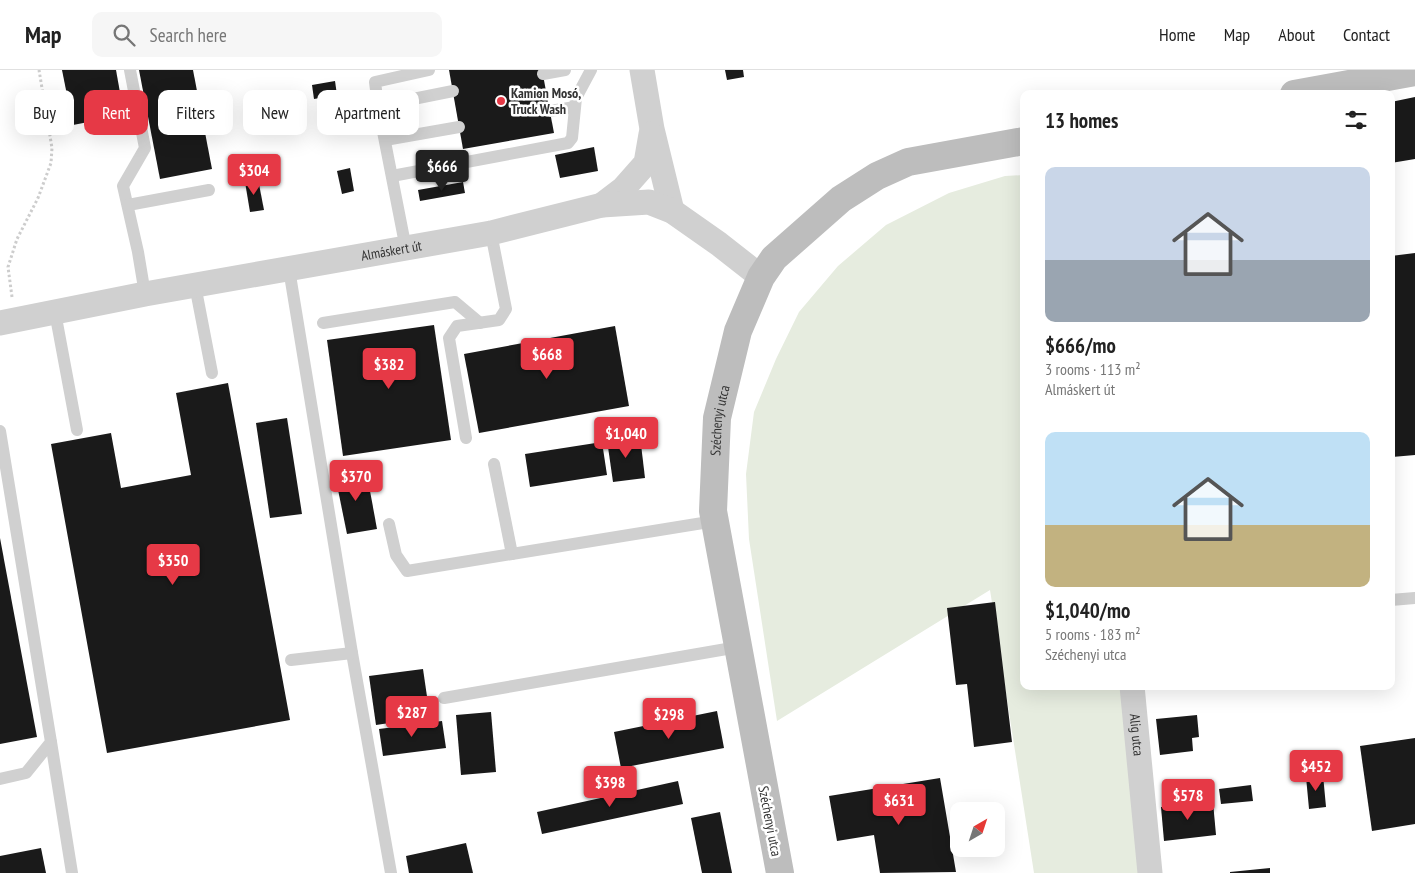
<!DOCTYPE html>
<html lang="en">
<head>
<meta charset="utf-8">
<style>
  body { margin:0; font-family:"PT Sans Narrow",sans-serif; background:#f6f6f6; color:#222; height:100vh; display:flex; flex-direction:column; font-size:19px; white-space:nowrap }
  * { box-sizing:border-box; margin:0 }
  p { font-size:16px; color:#767676 }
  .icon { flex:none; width:28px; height:28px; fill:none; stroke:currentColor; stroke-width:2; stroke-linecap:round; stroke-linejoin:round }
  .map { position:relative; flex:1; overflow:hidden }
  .side { position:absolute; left:1020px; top:20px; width:375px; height:600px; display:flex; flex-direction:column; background:#fff; border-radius:10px; box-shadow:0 5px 20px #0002 }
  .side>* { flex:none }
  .guide { position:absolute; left:15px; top:20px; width:475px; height:45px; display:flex; gap:10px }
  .needle { width:32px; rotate:39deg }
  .buttons { position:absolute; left:950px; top:732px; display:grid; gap:10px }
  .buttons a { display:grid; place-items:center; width:55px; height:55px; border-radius:10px; background:#fff; box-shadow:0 5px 20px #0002; font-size:25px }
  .price { position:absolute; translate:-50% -42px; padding:0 11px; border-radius:5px; background:#e63946; color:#fff; font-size:16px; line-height:32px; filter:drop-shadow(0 1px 2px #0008) }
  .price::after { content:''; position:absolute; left:50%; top:30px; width:15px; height:11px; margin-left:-8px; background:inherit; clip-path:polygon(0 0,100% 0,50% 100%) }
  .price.on { background:#222; color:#fff }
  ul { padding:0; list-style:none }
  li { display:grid; align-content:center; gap:10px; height:265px; padding:0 25px }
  li span { display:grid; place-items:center; height:155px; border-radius:10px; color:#555 }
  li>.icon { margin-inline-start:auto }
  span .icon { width:90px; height:90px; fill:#fffc; stroke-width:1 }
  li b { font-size:21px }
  h2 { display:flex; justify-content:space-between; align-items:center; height:60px; padding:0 25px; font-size:21px }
  .chip { padding:0 18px; border-radius:10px; background:#fff; box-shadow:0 5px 20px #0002; font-size:18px; line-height:45px }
  .chip.on { background:#e63946; color:#fff }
  header { display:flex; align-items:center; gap:30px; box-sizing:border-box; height:70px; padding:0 25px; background:#fff; border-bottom:1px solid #e0e0e0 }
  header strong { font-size:24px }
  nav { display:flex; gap:28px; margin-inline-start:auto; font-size:18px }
  .search { width:350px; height:45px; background:#f6f6f6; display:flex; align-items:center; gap:12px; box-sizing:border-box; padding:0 18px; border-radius:10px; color:#767676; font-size:19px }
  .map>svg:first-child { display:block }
  .green { fill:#e6ecdf }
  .building { fill:#1a1a1a }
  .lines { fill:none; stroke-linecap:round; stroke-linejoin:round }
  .path { stroke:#cdcdcd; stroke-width:3; stroke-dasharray:2.5 2.5; stroke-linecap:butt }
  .lane { stroke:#d0d0d0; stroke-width:12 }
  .street { stroke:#d0d0d0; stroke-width:25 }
  .secondary { stroke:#bdbdbd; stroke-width:28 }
  .poi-dot { fill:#e63946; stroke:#fff; stroke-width:2 }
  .labels { text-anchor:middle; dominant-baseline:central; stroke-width:5; stroke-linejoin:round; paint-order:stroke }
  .poi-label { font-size:14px; font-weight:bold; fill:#333; stroke:#fff; text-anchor:start }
  .street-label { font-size:14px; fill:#333; stroke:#fff }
</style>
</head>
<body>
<header>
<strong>Map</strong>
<div class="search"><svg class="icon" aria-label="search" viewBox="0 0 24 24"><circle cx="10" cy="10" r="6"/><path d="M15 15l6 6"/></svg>Search here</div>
<nav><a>Home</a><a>Map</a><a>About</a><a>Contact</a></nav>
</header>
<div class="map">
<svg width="1415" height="803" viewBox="0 0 1415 803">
  <rect width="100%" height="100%" fill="#fff"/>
  <polygon class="green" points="1024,105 1024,616 1132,616 1150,803 1034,803 990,520 777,651 749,469 746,404 754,342 776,289 799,242 838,196 886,155 949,123 1005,106"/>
  <g class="building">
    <polygon points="62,0 116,0 124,45 73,55"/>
    <polygon points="139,0 193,0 212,99 160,109"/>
    <polygon points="449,0 542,0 554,63 463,79"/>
    <polygon points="725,0 743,0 744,7 727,10"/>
    <polygon points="335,11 337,25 314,29 312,15"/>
    <polygon points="1415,27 1415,89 1391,93 1391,32"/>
    <polygon points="594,77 598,101 560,108 555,85"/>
    <polygon points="350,98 354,121 342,124 337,101"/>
    <polygon points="258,109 264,140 250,142 245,112"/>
    <polygon points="463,112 465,123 420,131 418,120"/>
    <polygon points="1415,183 1415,385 1392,387 1391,186"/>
    <polygon points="434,255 451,370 343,386 327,270"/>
    <polygon points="615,256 629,336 479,363 464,284"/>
    <polygon points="228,313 290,650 107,683 51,374 111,363 121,418 191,405 176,323"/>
    <polygon points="287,348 302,444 270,448 256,353"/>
    <polygon points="640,366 645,408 613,412 607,370"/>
    <polygon points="602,372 607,405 530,417 525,384"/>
    <polygon points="366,399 377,459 347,464 335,405"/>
    <polygon points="0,468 37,667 0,674"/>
    <polygon points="995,532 1012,672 974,677 967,614 956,615 947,538"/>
    <polygon points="423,599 430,647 376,655 369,606"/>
    <polygon points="717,641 724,678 621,698 614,662"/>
    <polygon points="491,642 496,702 461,705 456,645"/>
    <polygon points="1197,645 1199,667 1192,668 1193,681 1160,685 1156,649"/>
    <polygon points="442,651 446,678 383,686 379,659"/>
    <polygon points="1415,668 1415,754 1372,761 1360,676"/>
    <polygon points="1323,705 1326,737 1309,739 1306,707"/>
    <polygon points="940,708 956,802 880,803 874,765 837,771 829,726"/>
    <polygon points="678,711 683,734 542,764 537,742"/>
    <polygon points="1251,715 1253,731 1221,734 1219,719"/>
    <polygon points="1213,732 1216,765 1164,771 1161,737"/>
    <polygon points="720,742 732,803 702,803 691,748"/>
    <polygon points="466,773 473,803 409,803 406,786"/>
    <polygon points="41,778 46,803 0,803 0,786"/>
    <polygon points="1270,798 1270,803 1230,803 1230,802"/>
  </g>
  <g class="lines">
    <polyline class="path" points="12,227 8,197 17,169 38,128 51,93 52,78 39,0"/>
    <g class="lane">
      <polyline points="130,0 145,78 123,116 138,182 145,224"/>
      <polyline points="543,4 565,0"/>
      <polyline points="378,36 453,21"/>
      <polyline points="550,41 575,37"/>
      <polyline points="385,70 459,57"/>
      <polyline points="392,106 568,73 572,68 576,28 591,0"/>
      <polyline points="128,135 209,120"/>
      <polyline points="406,179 378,36 375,12 429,0"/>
      <polyline points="289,199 352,583 391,803"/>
      <polyline points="195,215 212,303"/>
      <polyline points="55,242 77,360"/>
      <polyline points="323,253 455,232 480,253"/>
      <polyline points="0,361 51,672 26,703 0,709"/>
      <polyline points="466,368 449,268 457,256 499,250 506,239 491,163"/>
      <polyline points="494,394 512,484"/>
      <polyline points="389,454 396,485 407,501 715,451"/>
      <polyline points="1391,530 1415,528"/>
      <polyline points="291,590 352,583"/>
      <polyline points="444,628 738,577"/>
      <polyline points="51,672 72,803"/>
    </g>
    <g class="street">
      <polyline points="642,0 652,59 672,141"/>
      <polyline points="602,135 623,119 646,93 651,64"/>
      <path id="s1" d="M0 253 145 224 491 163 602 135 649 132 672 141 719 174 761 207"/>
      <path id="s2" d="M1132 616 1150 803"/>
    </g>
    <g class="secondary">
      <polyline points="1294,24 1415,2"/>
      <path id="s3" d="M780 803 713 441 717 348 738 261 761 207 774 188 841 129 877 106 908 92 1024 71"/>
    </g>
  </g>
  <circle class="poi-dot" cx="501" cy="31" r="5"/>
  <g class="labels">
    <g class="poi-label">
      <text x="511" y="23">Kamion Mosó,<tspan x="511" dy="16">Truck Wash</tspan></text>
    </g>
    <g class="street-label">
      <text stroke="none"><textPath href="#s1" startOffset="398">Almáskert út</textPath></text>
      <text stroke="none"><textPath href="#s3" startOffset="459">Széchenyi utca</textPath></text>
      <text stroke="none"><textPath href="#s2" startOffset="49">Alig utca</textPath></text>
      <text transform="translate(770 751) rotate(79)">Széchenyi utca</text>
    </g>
  </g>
</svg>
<div class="buttons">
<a><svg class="needle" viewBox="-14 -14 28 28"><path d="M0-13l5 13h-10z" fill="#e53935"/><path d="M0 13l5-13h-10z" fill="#767676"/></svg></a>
</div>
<b class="price on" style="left:442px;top:122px">$666</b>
<b class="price" style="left:254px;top:126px">$304</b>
<b class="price" style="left:547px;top:310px">$668</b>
<b class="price" style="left:389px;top:320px">$382</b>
<b class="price" style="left:626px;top:389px">$1,040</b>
<b class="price" style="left:356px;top:432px">$370</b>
<b class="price" style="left:173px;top:516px">$350</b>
<b class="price" style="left:412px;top:668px">$287</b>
<b class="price" style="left:669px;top:670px">$298</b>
<b class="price" style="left:1316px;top:722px">$452</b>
<b class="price" style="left:610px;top:738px">$398</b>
<b class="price" style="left:1188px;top:751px">$578</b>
<b class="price" style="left:899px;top:756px">$631</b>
<div class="guide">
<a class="chip">Buy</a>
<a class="chip on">Rent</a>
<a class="chip">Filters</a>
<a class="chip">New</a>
<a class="chip">Apartment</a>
</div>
<section class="side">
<h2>13 homes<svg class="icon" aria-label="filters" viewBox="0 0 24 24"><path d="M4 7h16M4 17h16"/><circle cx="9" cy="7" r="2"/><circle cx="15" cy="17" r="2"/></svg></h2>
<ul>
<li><span style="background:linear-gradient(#c9d6e8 60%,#9aa5b1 0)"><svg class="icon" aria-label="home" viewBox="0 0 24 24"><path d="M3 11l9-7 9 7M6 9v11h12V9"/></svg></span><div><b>$666/mo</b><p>3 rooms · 113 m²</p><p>Almáskert út</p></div></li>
<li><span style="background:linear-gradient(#bfe0f5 60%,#c2b280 0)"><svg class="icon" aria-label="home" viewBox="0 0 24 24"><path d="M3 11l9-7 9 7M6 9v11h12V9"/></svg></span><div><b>$1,040/mo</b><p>5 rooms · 183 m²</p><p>Széchenyi utca</p></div></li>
</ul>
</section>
</div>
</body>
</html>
